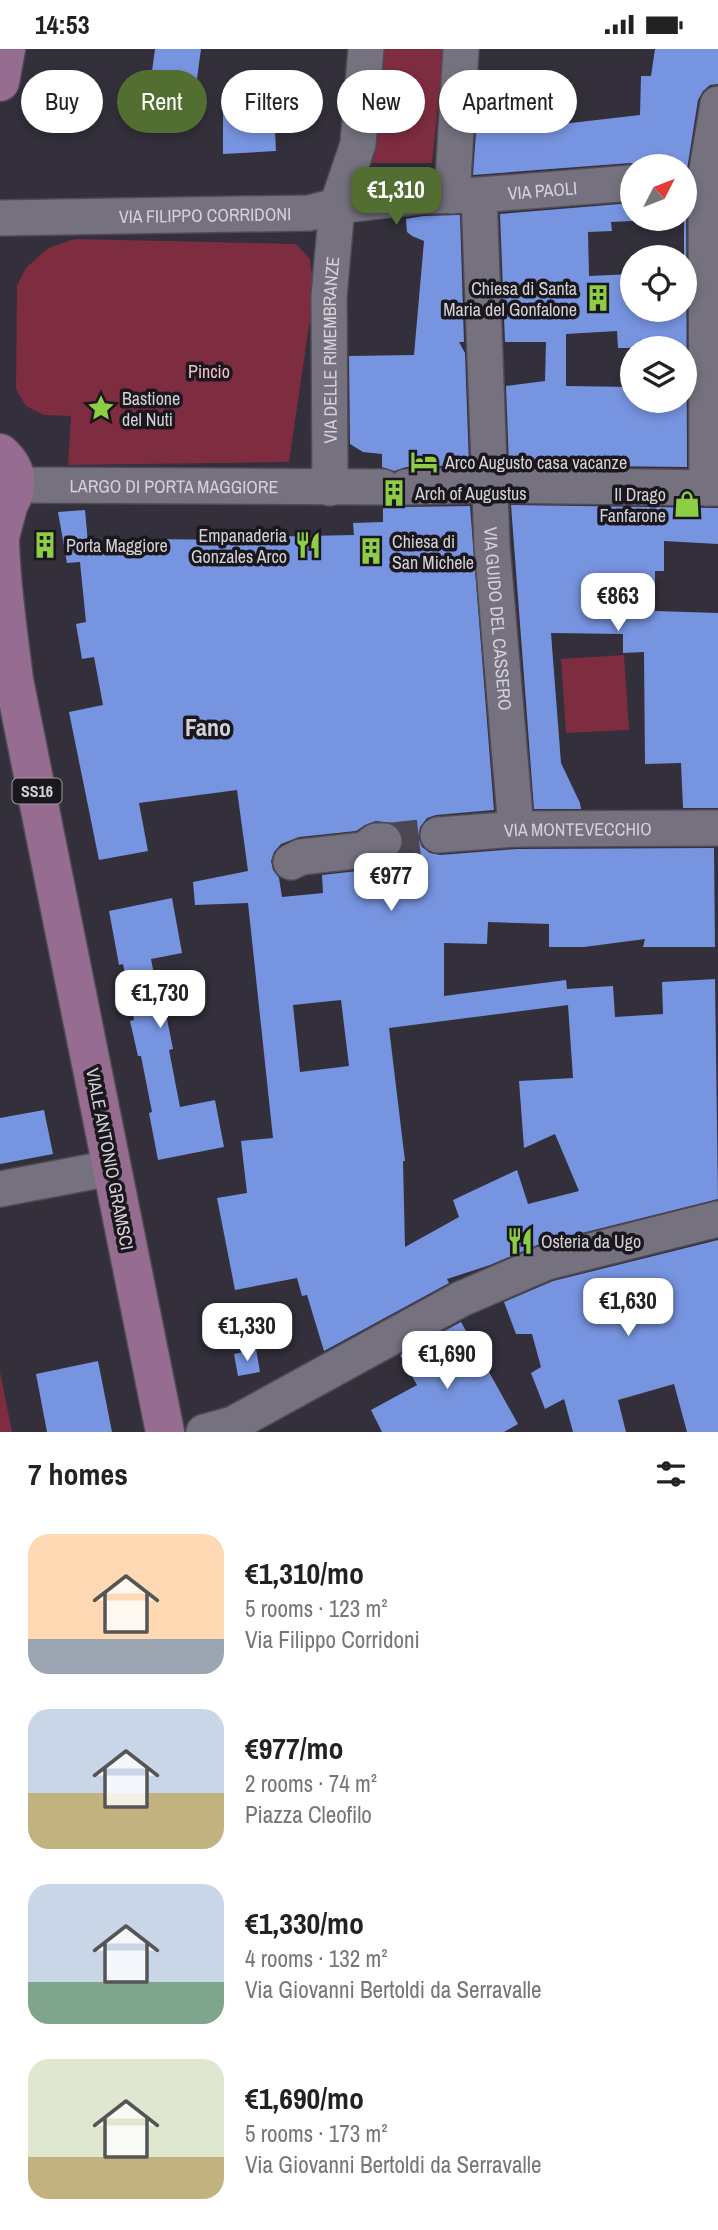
<!DOCTYPE html>
<html lang="en">
<head>
<meta charset="utf-8">
<style>
  body { margin:0; font-family:"Archivo Narrow",sans-serif; background:#f2f2f2; color:#222; height:100vh; display:flex; flex-direction:column; font-size:26px; white-space:nowrap }
  * { box-sizing:border-box; margin:0 }
  p { font-size:23px; color:#767676 }
  .icon { flex:none; width:38px; height:38px; fill:none; stroke:currentColor; stroke-width:2; stroke-linecap:round; stroke-linejoin:round }
  .map { position:relative; height:1383px; overflow:hidden }
  .panel { display:flex; flex-direction:column; background:#fff; flex:1 }
  .panel>* { flex:none }
  .top-card { position:absolute; left:21px; top:21px; width:677px; height:63px; display:flex; gap:14px }
  .needle { width:46px; rotate:48deg }
  .fabs { position:absolute; left:620px; top:105px; display:grid; gap:14px }
  .fabs a { display:grid; place-items:center; width:77px; height:77px; border-radius:50%; background:#fff; box-shadow:0 4px 10px #0003; font-size:35px }
  .price { position:absolute; translate:-50% -60px; padding:0 16px; border-radius:14px; background:#fff; color:#222; font-size:23px; line-height:46px; filter:drop-shadow(0 2px 4px #0008) }
  .price::after { content:''; position:absolute; left:50%; top:42px; width:21px; height:16px; margin-left:-10px; background:inherit; clip-path:polygon(0 0,100% 0,50% 100%) }
  .price.active { background:#526f31; color:#fff }
  ul { padding:0; list-style:none }
  li { display:flex; align-items:center; gap:21px; height:175px; padding:0 28px }
  li span { display:grid; place-items:center; flex:none; width:196px; height:140px; border-radius:21px; color:#555 }
  li>.icon { margin-inline-start:auto }
  span .icon { width:84px; height:84px; fill:#fffc; stroke-width:1 }
  li b { font-size:30px }
  h2 { display:flex; justify-content:space-between; align-items:center; height:84px; padding:0 28px; font-size:30px }
  .pill { padding:0 24px; border-radius:32px; background:#fff; box-shadow:0 4px 10px #0003; font-size:24px; line-height:63px }
  .pill.active { background:#526f31; color:#fff }
  .status { display:flex; justify-content:space-between; align-items:center; height:49px; padding:0 35px; background:#fff; direction:ltr }
  .status svg { height:19px; fill:currentColor }
  .map>svg:first-child { display:block }
  .green { fill:#7e2c3f }
  .building { fill:#7794e0; fill-rule:evenodd }
  .lines { fill:none; stroke-linecap:round; stroke-linejoin:round }
  .minor-tunnel { stroke:#4b4753; stroke-width:35; stroke-dasharray:35 18; stroke-linecap:butt }
  .minor-casing { stroke:#4f4b55; stroke-width:38 }
  .major-casing { stroke:#4f4b55; stroke-width:41 }
  .minor { stroke:#76717f; stroke-width:35 }
  .major { stroke:#966d91; stroke-width:38 }
  .labels { text-anchor:middle; dominant-baseline:central; stroke-width:7; stroke-linejoin:round; paint-order:stroke }
  .shield { fill:#1a181d; stroke:#9c9aa1; stroke-width:2 }
  .shield-label { font-size:16px; font-weight:bold; fill:#d4d1d9 }
  .street-label { font-size:18px; fill:#d4d1d9; stroke:#1a181d }
  .poi-label { font-size:18px; fill:#d4d1d9; stroke:#1a181d; text-anchor:start }
  .park-label { font-size:18px; fill:#f3c0c7; stroke:#1a181d }
  .district-label { font-size:24px; font-weight:bold; fill:#d4d1d9; stroke:#1a181d }
</style>
</head>
<body>
<div class="status"><b>14:53</b><svg viewBox="0 0 49 12"><path d="M0 12V9h3v3zM5 12V6h3v6zM10 12V3h3v9zM15 12V0h3v12zM26 1h20v11H26zM47 4h2v5h-2z"/></svg></div>
<div class="map">
<svg width="718" height="1383" viewBox="0 0 718 1383">
  <rect width="100%" height="100%" fill="#332f3b"/>
  <g class="green">
    <polygon points="380,0 444,0 432,114 368,114"/>
    <polygon points="75,190 296,195 310,210 314,243 289,413 68,416 71,367 44,366 26,357 16,340 17,237 26,219 48,199"/>
    <polygon points="624,606 629,681 566,684 561,610"/>
    <polygon points="0,1323 12,1383 0,1383"/>
  </g>
  <g class="building">
    <polygon points="155,0 201,0 196,37 151,30"/>
    <path d="M655 0H718V35L710 36 703 42 698 51 686 127 687 418 509 416 506 337 545 332 546 293H505L500 165 632 154V172L611 173 612 182 588 183 589 227 632 225V261H684V117H642L630 114 473 126 478 54 558 48 562 75 640 66 641 27H651ZM617 282 618 299H684V352H632V338L566 337V285Z"/>
    <polygon points="274,62 276,102 223,105 223,64"/>
    <polygon points="460,166 464,293 459,293 465,304 469,416 406,418 394,422 382,418 382,405 363,403 350,395 349,307 414,306 424,192 412,187 407,183 406,170 423,167"/>
    <path d="M395 454 406 458 470 457 494 761 436 766 427 769 420 778 418 788 422 798 430 804 440 806 517 800 714 799 715 898H643L645 890 584 898H549V875L488 873 487 895 444 894V947L566 931 567 940 613 937 615 968 663 965 662 933 715 930 718 1150 542 1194 490 1216 447 1230 449 1234 324 1302 307 1246 302 1247 297 1229 235 1241 217 1149 247 1144 241 1092 273 1089 248 854 195 856 193 833 248 822 237 741 139 754 148 802 99 811 69 663 103 656 94 608 82 610 76 575 86 573 80 513 67 514 58 463 85 461 88 494 138 493V490L253 491V488L354 486 353 474 383 473V458ZM376 772 393 774 402 783 404 791 402 801 395 809 383 812 367 821 322 826 323 844 282 848 279 829 273 821 271 812 274 803 281 795 299 788 356 782 365 776ZM341 951 349 1017 300 1023 293 956ZM568 956 573 1029 519 1032 524 1099 555 1085 579 1142 528 1155 517 1121 453 1151 459 1168 405 1198 403 1112H405L389 979Z"/>
    <polygon points="511,456 718,459 718,495 664,492 664,522 655,522 655,562 718,564 718,759 683,759 681,714 645,715 644,603 623,604 623,585 551,584 561,714 580,754 581,760 534,760"/>
    <polygon points="172,849 182,904 151,910 162,966 166,965 173,1000 169,1001 180,1058 215,1051 224,1098 158,1111 149,1064 152,1063 141,1007 138,1007 130,972 134,971 123,915 119,916 109,862"/>
    <polygon points="44,1061 53,1105 0,1115 0,1069"/>
    <polygon points="718,1191 718,1383 687,1383 674,1335 618,1351 626,1383 573,1383 564,1350 545,1360 531,1324 541,1318 532,1285 516,1285 504,1253 553,1232"/>
    <polygon points="461,1273 518,1375 504,1383 382,1383 371,1361 417,1336 400,1306"/>
    <polygon points="256,1300 260,1323 238,1327 234,1305"/>
    <polygon points="98,1312 112,1383 47,1383 36,1325"/>
  </g>
  <g class="lines">
    <polyline class="minor-tunnel" points="384,792 438,786"/>
    <defs>
      <g id="minor">
        <path id="s1" d="M479 146 492 497 516 780"/>
        <polyline points="452,147 461,0"/>
        <path id="s2" d="M0 169 309 164 337 157 422 147 479 146 632 134"/>
        <path id="s3" d="M16 436 383 438"/>
        <polyline points="406,438 491,436 718,439"/>
        <path id="s4" d="M330 439 329 247 337 157 358 95 366 0"/>
        <polyline points="707,439 706,127 718,55"/>
        <path id="s5" d="M438 786 516 780 718 779"/>
        <polyline points="291,813 301,808 364,801 376,792 384,792"/>
        <polyline points="0,1140 111,1119"/>
        <polyline points="204,1383 233,1375 461,1250 547,1213 718,1170"/>
      </g>
      <g id="major">
        <polyline points="0,33 6,0"/>
        <path d="M0 404C21 422 20 446 0 465"/>
        <path d="M8 457C6 467 2 478 0 489 0 532 9 588 14 631L165 1383"/>
      </g>
    </defs>
    <use href="#minor" class="minor-casing"/>
    <use href="#major" class="major-casing"/>
    <use href="#minor" class="minor"/>
    <use href="#major" class="major"/>
  </g>
  <defs>
    <symbol id="building-bare" viewBox="-9 -9 18 18"><path d="M-4-6H4V6H1V3H-1V6H-4ZM-2.5-4.3h1.7v1.8h-1.7ZM.8-4.3h1.7v1.8H.8ZM-2.5-1h1.7V.8h-1.7ZM.8-1h1.7V.8H.8Z" fill="#8dce44" stroke="#1a181d" stroke-width="2.5" paint-order="stroke"/></symbol>
    <symbol id="sight-bare" viewBox="-9 -9 18 18"><path d="M0-6L1.8-2.2L6-1.7L2.9 1.2L3.7 5.4L0 3.3L-3.7 5.4L-2.9 1.2L-6-1.7L-1.8-2.2Z" fill="#8dce44" stroke="#1a181d" stroke-width="2.5" paint-order="stroke"/></symbol>
    <symbol id="hotel-bare" viewBox="-9 -9 18 18"><path d="M-6-4.5h1.5V1H6V5H4.5V3h-9V5H-6ZM-4 0a1.8 1.8 0 1 1 3.6 0ZM.5 0V-2.5h3Q6-2.5 6 0Z" fill="#8dce44" stroke="#1a181d" stroke-width="2.5" paint-order="stroke"/></symbol>
    <symbol id="shop-bare" viewBox="-9 -9 18 18"><path d="M-5-2.5h2.3a2.7 3.5 0 0 1 5.4 0H5L5.5 6h-11ZM-1.5-2.5h3a1.5 2.3 0 0 0-3 0Z" fill="#8dce44" stroke="#1a181d" stroke-width="2.5" paint-order="stroke"/></symbol>
    <symbol id="restaurant-bare" viewBox="-9 -9 18 18"><path d="M-5-6h1v4h1v-4h1v4h1v-4h1v5L-1.5 .5V6h-2V.5L-5-1ZM5-6V6H3V1.5H1.5Q1.5-4 5-6Z" fill="#8dce44" stroke="#1a181d" stroke-width="2.5" paint-order="stroke"/></symbol>
  </defs>
  <g fill-rule="evenodd">
    <use href="#building-bare" x="579" y="230" width="38" height="38"/>
    <use href="#sight-bare" x="82" y="340" width="38" height="38"/>
    <use href="#hotel-bare" x="405" y="394" width="38" height="38"/>
    <use href="#building-bare" x="375" y="425" width="38" height="38"/>
    <use href="#shop-bare" x="668" y="436" width="38" height="38"/>
    <use href="#building-bare" x="26" y="477" width="38" height="38"/>
    <use href="#restaurant-bare" x="289" y="477" width="38" height="38"/>
    <use href="#building-bare" x="352" y="483" width="38" height="38"/>
    <use href="#restaurant-bare" x="501" y="1173" width="38" height="38"/>
  </g>
  <g class="labels">
    <rect class="shield" x="12.5" y="729.5" width="49" height="25" rx="5"/>
    <g class="shield-label">
      <text x="37" y="742">SS16</text>
    </g>
    <g class="street-label">
      <text stroke="none"><textPath href="#s2" startOffset="544">VIA PAOLI</textPath></text>
      <text stroke="none"><textPath href="#s2" startOffset="205">VIA FILIPPO CORRIDONI</textPath></text>
      <text stroke="none"><textPath href="#s4" startOffset="138">VIA DELLE RIMEMBRANZE</textPath></text>
      <text stroke="none"><textPath href="#s3" startOffset="158">LARGO DI PORTA MAGGIORE</textPath></text>
      <text stroke="none"><textPath href="#s1" startOffset="424">VIA GUIDO DEL CASSERO</textPath></text>
      <text stroke="none"><textPath href="#s5" startOffset="140">VIA MONTEVECCHIO</textPath></text>
      <text transform="translate(110 1110) rotate(79)">VIALE ANTONIO GRAMSCI</text>
    </g>
    <g class="poi-label">
      <text x="577" y="239" text-anchor="end">Chiesa di Santa<tspan x="577" dy="21">Maria del Gonfalone</tspan></text>
      <text x="122" y="349">Bastione<tspan x="122" dy="21">del Nuti</tspan></text>
      <text x="445" y="413">Arco Augusto casa vacanze</text>
      <text x="415" y="444">Arch of Augustus</text>
      <text x="666" y="445" text-anchor="end">Il Drago<tspan x="666" dy="21">Fanfarone</tspan></text>
      <text x="287" y="486" text-anchor="end">Empanaderia<tspan x="287" dy="21">Gonzales Arco</tspan></text>
      <text x="392" y="492">Chiesa di<tspan x="392" dy="21">San Michele</tspan></text>
      <text x="66" y="496">Porta Maggiore</text>
      <text x="541" y="1192">Osteria da Ugo</text>
    </g>
    <g class="park-label">
      <text x="209" y="322">Pincio</text>
    </g>
    <g class="district-label">
      <text x="208" y="678">Fano</text>
    </g>
  </g>
</svg>
<div class="fabs">
<a><svg class="needle" viewBox="-14 -14 28 28"><path d="M0-13l5 13h-10z" fill="#e53935"/><path d="M0 13l5-13h-10z" fill="#767676"/></svg></a>
<a><svg class="icon" aria-label="locate" viewBox="0 0 24 24"><circle cx="12" cy="12" r="6"/><path d="M12 2v4M12 18v4M2 12h4M18 12h4"/></svg></a>
<a><svg class="icon" aria-label="layers" viewBox="0 0 24 24"><path d="M12 4l9 5-9 5-9-5zM3 14l9 5 9-5"/></svg></a>
</div>
<b class="price active" style="left:396px;top:178px">€1,310</b>
<b class="price" style="left:618px;top:584px">€863</b>
<b class="price" style="left:391px;top:864px">€977</b>
<b class="price" style="left:160px;top:981px">€1,730</b>
<b class="price" style="left:628px;top:1289px">€1,630</b>
<b class="price" style="left:247px;top:1314px">€1,330</b>
<b class="price" style="left:447px;top:1342px">€1,690</b>
<div class="top-card">
<a class="pill">Buy</a>
<a class="pill active">Rent</a>
<a class="pill">Filters</a>
<a class="pill">New</a>
<a class="pill">Apartment</a>
</div>
</div>
<section class="panel">
<h2>7 homes<svg class="icon" aria-label="filters" viewBox="0 0 24 24"><path d="M4 7h16M4 17h16"/><circle cx="9" cy="7" r="2"/><circle cx="15" cy="17" r="2"/></svg></h2>
<ul>
<li><span style="background:linear-gradient(#ffd9b3 75%,#9aa5b1 0)"><svg class="icon" aria-label="home" viewBox="0 0 24 24"><path d="M3 11l9-7 9 7M6 9v11h12V9"/></svg></span><div><b>€1,310/mo</b><p>5 rooms · 123 m²</p><p>Via Filippo Corridoni</p></div></li>
<li><span style="background:linear-gradient(#c9d6e8 60%,#c2b280 0)"><svg class="icon" aria-label="home" viewBox="0 0 24 24"><path d="M3 11l9-7 9 7M6 9v11h12V9"/></svg></span><div><b>€977/mo</b><p>2 rooms · 74 m²</p><p>Piazza Cleofilo</p></div></li>
<li><span style="background:linear-gradient(#c9d6e8 70%,#7fa58c 0)"><svg class="icon" aria-label="home" viewBox="0 0 24 24"><path d="M3 11l9-7 9 7M6 9v11h12V9"/></svg></span><div><b>€1,330/mo</b><p>4 rooms · 132 m²</p><p>Via Giovanni Bertoldi da Serravalle</p></div></li>
<li><span style="background:linear-gradient(#dfe7d0 70%,#c2b280 0)"><svg class="icon" aria-label="home" viewBox="0 0 24 24"><path d="M3 11l9-7 9 7M6 9v11h12V9"/></svg></span><div><b>€1,690/mo</b><p>5 rooms · 173 m²</p><p>Via Giovanni Bertoldi da Serravalle</p></div></li>
</ul>
</section>
</body>
</html>
